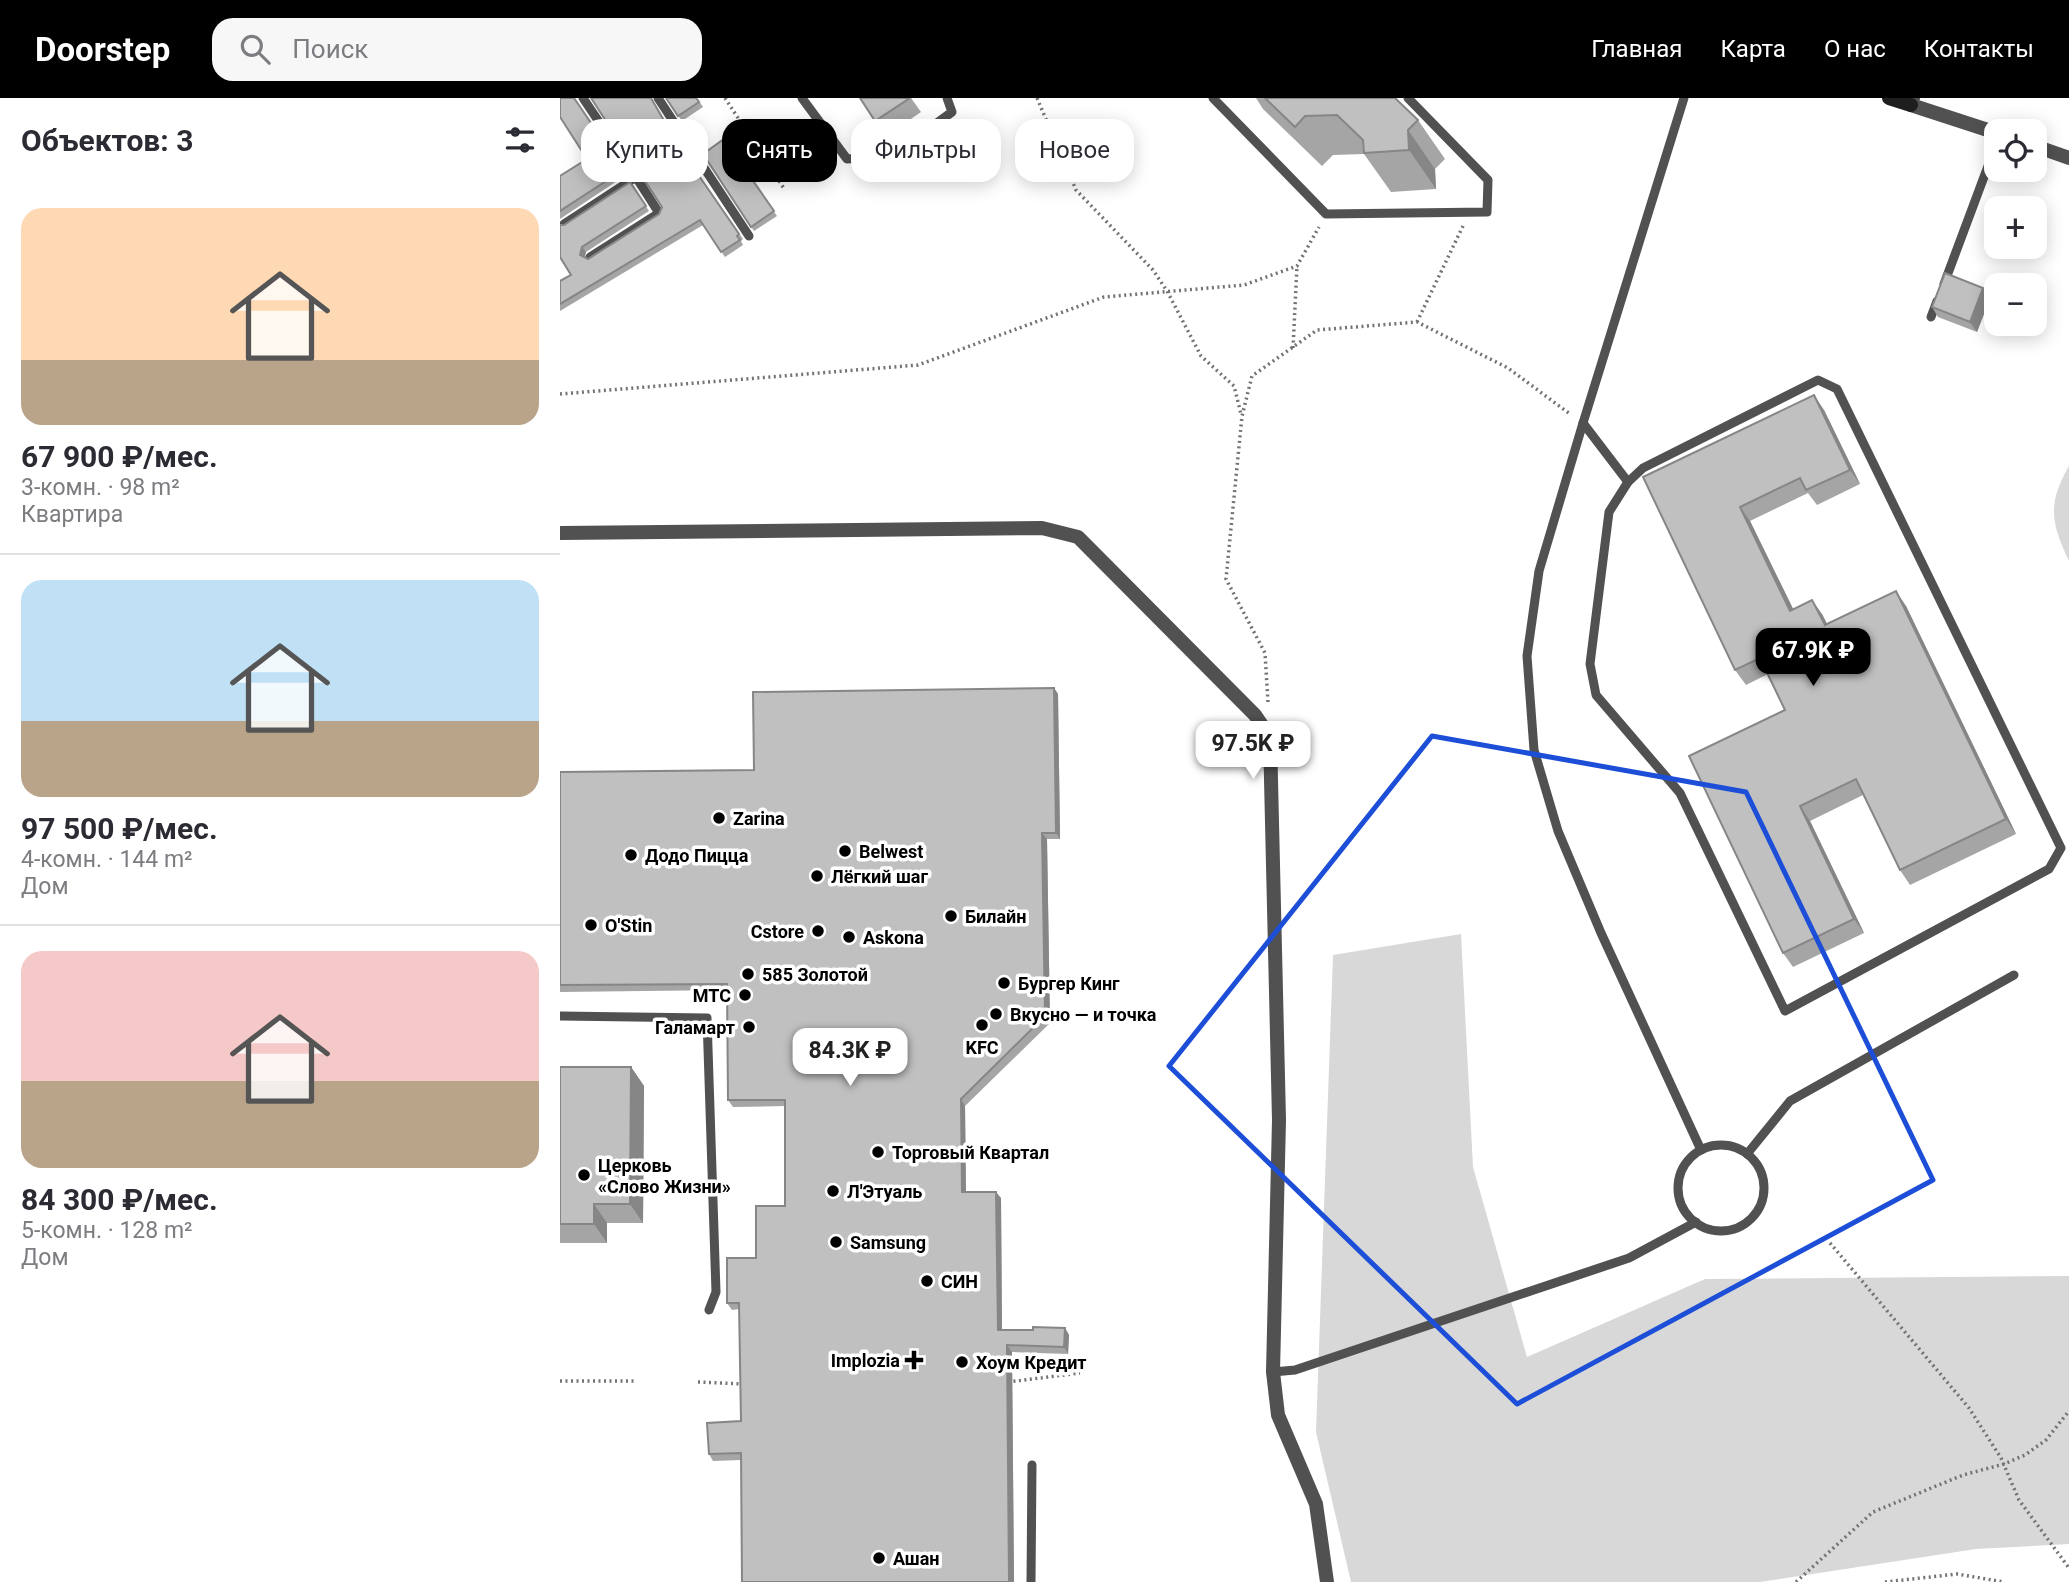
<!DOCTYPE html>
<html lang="ru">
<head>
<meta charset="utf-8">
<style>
  body { margin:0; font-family:Roboto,sans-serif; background:#f7f7f7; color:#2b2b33; height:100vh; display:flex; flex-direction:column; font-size:26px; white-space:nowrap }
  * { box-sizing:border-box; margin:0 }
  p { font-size:23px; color:#7c7c81 }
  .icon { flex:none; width:38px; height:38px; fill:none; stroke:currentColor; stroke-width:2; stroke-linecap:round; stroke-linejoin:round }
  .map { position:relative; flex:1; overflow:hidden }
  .side { display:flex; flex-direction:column; background:#fff; width:560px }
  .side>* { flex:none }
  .guide { position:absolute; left:21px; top:21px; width:665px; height:63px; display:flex; gap:14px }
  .controls { position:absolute; left:1424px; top:21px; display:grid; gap:14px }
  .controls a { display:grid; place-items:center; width:63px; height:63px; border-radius:14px; background:#fff; box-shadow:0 4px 18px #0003; font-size:35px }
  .price { position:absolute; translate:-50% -60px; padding:0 16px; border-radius:14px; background:#fff; color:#222; font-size:23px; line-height:46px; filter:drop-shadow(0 2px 4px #0008) }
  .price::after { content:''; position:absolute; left:50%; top:42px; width:21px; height:16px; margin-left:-10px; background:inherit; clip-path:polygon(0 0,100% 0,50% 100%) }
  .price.selected { background:#000; color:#fff }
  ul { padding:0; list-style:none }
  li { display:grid; align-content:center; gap:14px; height:371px; padding:0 21px }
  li+li { border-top:2px solid #e1e1e2 }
  li span { display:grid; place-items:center; height:217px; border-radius:21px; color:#555 }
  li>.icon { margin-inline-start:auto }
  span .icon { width:126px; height:126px; fill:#fffc; stroke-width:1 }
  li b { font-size:30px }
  h2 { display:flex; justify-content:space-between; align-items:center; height:84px; padding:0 21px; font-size:30px }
  .pill { padding:0 24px; border-radius:21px; background:#fff; box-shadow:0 4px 18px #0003; font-size:24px; line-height:63px }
  .pill.selected { background:#000; color:#fff }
  header { display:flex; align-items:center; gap:42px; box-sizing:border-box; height:98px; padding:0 35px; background:#000; color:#fff }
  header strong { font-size:33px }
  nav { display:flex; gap:38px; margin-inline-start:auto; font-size:24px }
  .search { width:490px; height:63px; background:#f7f7f7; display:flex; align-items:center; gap:18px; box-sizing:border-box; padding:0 24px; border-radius:21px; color:#7c7c81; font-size:26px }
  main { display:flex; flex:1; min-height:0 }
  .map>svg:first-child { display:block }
  .green { fill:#d8d8d8 }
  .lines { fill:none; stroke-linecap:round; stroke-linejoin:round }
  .path { stroke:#737373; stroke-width:3.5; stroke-dasharray:2 3.5; stroke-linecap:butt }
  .lane { stroke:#515151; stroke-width:9 }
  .street { stroke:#515151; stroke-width:14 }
  .secondary { stroke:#1e1e1e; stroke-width:14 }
  .wall { fill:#a5a5a5 }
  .shaded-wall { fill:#868686 }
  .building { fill:#c0c0c0; stroke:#868686; stroke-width:2 }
  .marked { fill:none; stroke:#1d4ed8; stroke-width:5; stroke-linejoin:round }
  .poi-dot { fill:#000; stroke:#fff; stroke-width:2.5 }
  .labels { text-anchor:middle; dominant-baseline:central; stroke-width:7; stroke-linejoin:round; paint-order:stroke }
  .poi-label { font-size:18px; font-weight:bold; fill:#000; stroke:#fff; text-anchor:start }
</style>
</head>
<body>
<header>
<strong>Doorstep</strong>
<div class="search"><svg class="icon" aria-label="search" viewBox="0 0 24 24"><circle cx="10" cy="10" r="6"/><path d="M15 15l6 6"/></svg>Поиск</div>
<nav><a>Главная</a><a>Карта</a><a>О нас</a><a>Контакты</a></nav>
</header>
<main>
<section class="side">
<h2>Объектов: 3<svg class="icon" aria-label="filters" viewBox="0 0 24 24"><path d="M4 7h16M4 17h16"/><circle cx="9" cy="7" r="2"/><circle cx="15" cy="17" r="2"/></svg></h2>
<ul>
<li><span style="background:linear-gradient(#ffd9b3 70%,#b9a48a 0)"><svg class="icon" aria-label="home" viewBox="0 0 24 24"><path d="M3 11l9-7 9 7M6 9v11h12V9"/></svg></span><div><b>67 900 ₽/мес.</b><p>3-комн. · 98 m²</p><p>Квартира</p></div></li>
<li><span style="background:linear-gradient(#bfe0f5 65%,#b9a48a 0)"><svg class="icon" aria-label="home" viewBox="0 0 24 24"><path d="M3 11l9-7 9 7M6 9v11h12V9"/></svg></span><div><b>97 500 ₽/мес.</b><p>4-комн. · 144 m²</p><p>Дом</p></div></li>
<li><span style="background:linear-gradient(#f6c9c9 60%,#b9a48a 0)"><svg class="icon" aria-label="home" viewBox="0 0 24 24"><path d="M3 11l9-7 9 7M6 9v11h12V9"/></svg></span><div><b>84 300 ₽/мес.</b><p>5-комн. · 128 m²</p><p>Дом</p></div></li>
</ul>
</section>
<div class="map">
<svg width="1509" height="1484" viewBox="0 0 1509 1484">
  <rect width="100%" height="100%" fill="#fff"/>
  <g class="green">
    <path d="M1509 368V463C1491 425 1487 406 1509 368Z"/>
    <polygon points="901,836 913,1069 967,1259 1145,1181 1509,1178 1509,1446 1416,1451 1200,1484 791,1484 756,1334 773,857"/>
  </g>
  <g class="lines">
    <g class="path">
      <polyline points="165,0 225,92"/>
      <polyline points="477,0 516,92 593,172 607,193 641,258 674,288 681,316"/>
      <polyline points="857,224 903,128"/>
      <polyline points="733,250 737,168"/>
      <polyline points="0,296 358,267 544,199 684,187 737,168 759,129"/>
      <polyline points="708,604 705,555 666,481 682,318 692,278 757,232 857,224 948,270 1010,316"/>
      <polyline points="1270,1145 1409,1310 1441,1360 1459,1402 1509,1470"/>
      <polyline points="0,1283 76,1283"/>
      <polyline points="138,1284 185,1286"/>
      <polyline points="448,1284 520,1275"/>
      <polyline points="1236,1484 1313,1414 1403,1377 1444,1366 1465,1357 1486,1342 1509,1313"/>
      <polyline points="1325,1484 1397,1476 1444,1484"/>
    </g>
    <g class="lane">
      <polyline points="98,0 189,138"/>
      <polyline points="242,0 287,61 332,58 392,14 387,0"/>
      <polyline points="653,0 766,116 927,114 928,82 848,0"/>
      <polyline points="4,126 76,79 23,0"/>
      <polyline points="30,159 99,115 76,79"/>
      <polyline points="1384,186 1437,44"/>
      <polyline points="1371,219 1377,203"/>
      <polygon points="1258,282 1277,291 1501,750 1489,771 1225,913 1120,695 1036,597 1030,566 1049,414 1068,384 1083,370"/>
      <polyline points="1023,325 979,473 967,558 974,652 998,733 1041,835 1141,1052"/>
      <polyline points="1068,384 1023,325 1124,0"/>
      <polyline points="0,918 147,920 156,1194 149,1212"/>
      <circle cx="1161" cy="1090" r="43"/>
      <polyline points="1187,1056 1230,1003 1454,877"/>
      <polyline points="713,1274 735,1272 1069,1160 1136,1124"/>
      <polyline points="471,1484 472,1367"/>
    </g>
    <g class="street">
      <polyline points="1353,0 1351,7 1437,35"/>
      <polyline points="1475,48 1509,60"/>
      <polyline points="0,435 482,430 518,439 695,617 710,639 719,1022 713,1274 718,1317 756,1406 767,1484"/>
    </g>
    <polyline class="secondary" points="1329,0 1351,7"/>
  </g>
  <g class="wall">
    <polygon points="91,0 110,31 108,32 183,141 181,143 183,147 165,159 143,127 0,213 0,183 11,177 4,127 70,84 89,113 26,154 24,159 28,161 99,116 102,109"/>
    <polygon points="106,0 137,0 143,9 122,23"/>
    <polygon points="300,0 351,0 361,14 326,38"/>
    <polygon points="696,0 835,0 858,22 885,61 875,71 876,91 831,94 804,56 773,57 762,68 703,11"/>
    <polygon points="17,4 66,77 0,121 0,78 27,61"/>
    <polygon points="164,41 217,118 194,133 143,56"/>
    <polygon points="1430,200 1417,234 1378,219 1372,209"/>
    <polygon points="1264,312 1300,386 1257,407 1248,395 1190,423 1233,511 1262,516 1267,526 1346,508 1456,736 1350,787 1340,772 1303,697 1250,723 1304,835 1233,869 1223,855 1225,612 1208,576 1186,587 1175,572 1083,379"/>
    <polygon points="494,590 498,596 500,741 487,741 490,925 405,1008 406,1094 441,1100 442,1232 505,1230 509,1237 508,1256 452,1254 454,1484 182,1484 181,1362 153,1363 149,1356 181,1323 179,1211 172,1212 167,1205 196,1160 225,1108 225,1008 173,1009 168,1002 168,892 0,894 0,674 194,672"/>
    <polygon points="0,969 71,969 84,988 83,1125 47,1125 47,1145 0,1145"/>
  </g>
  <g class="shaded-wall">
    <polygon points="848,32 875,71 876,91 849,52"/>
    <polygon points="22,149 26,154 24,162 20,157"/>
    <polygon points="1423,190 1430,200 1417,234 1410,224"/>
    <polygon points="1254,297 1264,312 1300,386 1290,372"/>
    <polygon points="1180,409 1190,423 1241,527 1230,513"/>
    <polygon points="1336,493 1346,508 1456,736 1446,721"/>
    <polygon points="1252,502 1262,516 1275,542 1265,527"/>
    <polygon points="494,590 498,596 500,741 496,735"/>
    <polygon points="1240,708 1250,723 1304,835 1294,821"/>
    <polygon points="482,735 487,741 490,925 485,918"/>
    <polygon points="71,969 84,988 83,1125 70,1106"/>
    <polygon points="401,1001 405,1008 406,1101 402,1094"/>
    <polygon points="436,1094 441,1100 442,1239 438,1232"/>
    <polygon points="34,1106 47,1125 47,1145 34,1126"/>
    <polygon points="505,1230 509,1237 508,1256 504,1249"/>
    <polygon points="447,1247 452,1254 454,1484 449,1484"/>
  </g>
  <g class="building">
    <polygon points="0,0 14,0 63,72 0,113 0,78 27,61 0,19"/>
    <polygon points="31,0 91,0 106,26 104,27 179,136 177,138 180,142 161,154 140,122 0,206 0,183 11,177 0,159 0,127 4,127 70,84 86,108 22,149 20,157 28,161 99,116 102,109"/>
    <polygon points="106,0 136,0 139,4 118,18"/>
    <polygon points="300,0 350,0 315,23"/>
    <polygon points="705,0 835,0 858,22 848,32 849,52 804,55 803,42 777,17 745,18 735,29"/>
    <polygon points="164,41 214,113 191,129 143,56"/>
    <polygon points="1385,175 1423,190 1410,224 1372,209"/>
    <polygon points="1254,297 1290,372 1246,392 1240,380 1180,409 1230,513 1252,502 1265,527 1336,493 1446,721 1340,772 1296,681 1240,708 1294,821 1223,855 1129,658 1225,612 1200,560 1175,572 1083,379"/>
    <polygon points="494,590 496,735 482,735 485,918 401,1001 402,1094 436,1094 438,1232 473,1232 473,1229 505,1230 504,1249 447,1247 449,1484 182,1484 181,1355 149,1356 147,1325 181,1323 179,1205 167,1205 167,1160 196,1160 196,1108 225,1108 225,1002 168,1002 167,886 0,887 0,674 194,672 193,594"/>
    <polygon points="0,969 71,969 70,1106 34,1106 34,1126 0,1126"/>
  </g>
  <path class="marked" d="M872 638 1186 694 1373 1082 957 1306 609 968Z"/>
  <g class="poi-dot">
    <circle cx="159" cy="720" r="7"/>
    <circle cx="285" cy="753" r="7"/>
    <circle cx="71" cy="757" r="7"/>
    <circle cx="257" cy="778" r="7"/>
    <circle cx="391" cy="818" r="7"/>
    <circle cx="31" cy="827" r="7"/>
    <circle cx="258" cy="833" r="7"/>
    <circle cx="289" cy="839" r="7"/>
    <circle cx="188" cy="876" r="7"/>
    <circle cx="444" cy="885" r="7"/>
    <circle cx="185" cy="897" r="7"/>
    <circle cx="436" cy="916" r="7"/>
    <circle cx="422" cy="927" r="7"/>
    <circle cx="189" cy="929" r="7"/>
    <circle cx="318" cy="1054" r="7"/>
    <circle cx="24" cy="1077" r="7"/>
    <circle cx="273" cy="1093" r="7"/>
    <circle cx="276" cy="1144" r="7"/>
    <circle cx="367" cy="1183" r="7"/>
    <path d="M350.5 1251.5h7v7h7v7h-7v7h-7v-7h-7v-7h7z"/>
    <circle cx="402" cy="1264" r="7"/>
    <circle cx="319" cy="1460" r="7"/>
  </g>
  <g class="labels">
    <g class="poi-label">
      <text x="173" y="720">Zarina</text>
      <text x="299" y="753">Belwest</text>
      <text x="85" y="757">Додо Пицца</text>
      <text x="271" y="778">Лёгкий шаг</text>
      <text x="405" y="818">Билайн</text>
      <text x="45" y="827">O'Stin</text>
      <text x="244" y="833" text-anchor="end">Cstore</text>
      <text x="303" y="839">Askona</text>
      <text x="202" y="876">585 Золотой</text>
      <text x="458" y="885">Бургер Кинг</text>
      <text x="171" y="897" text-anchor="end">МТС</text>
      <text x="450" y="916">Вкусно — и точка</text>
      <text x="175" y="929" text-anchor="end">Галамарт</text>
      <text x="422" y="949" text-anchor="middle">KFC</text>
      <text x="332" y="1054">Торговый Квартал</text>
      <text x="38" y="1067">Церковь<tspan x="38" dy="21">«Слово Жизни»</tspan></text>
      <text x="287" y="1093">Л'Этуаль</text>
      <text x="290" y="1144">Samsung</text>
      <text x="381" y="1183">СИН</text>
      <text x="340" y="1262" text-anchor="end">Implozia</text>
      <text x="416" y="1264">Хоум Кредит</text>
      <text x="333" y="1460">Ашан</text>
    </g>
  </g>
</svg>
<div class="controls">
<a><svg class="icon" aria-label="locate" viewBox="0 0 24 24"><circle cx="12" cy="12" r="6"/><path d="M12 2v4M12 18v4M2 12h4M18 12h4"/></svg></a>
<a>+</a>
<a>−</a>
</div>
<b class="price selected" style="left:1253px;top:590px">67.9K ₽</b>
<b class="price" style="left:693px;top:683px">97.5K ₽</b>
<b class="price" style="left:290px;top:990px">84.3K ₽</b>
<div class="guide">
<a class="pill">Купить</a>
<a class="pill selected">Снять</a>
<a class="pill">Фильтры</a>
<a class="pill">Новое</a>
</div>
</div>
</main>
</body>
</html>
